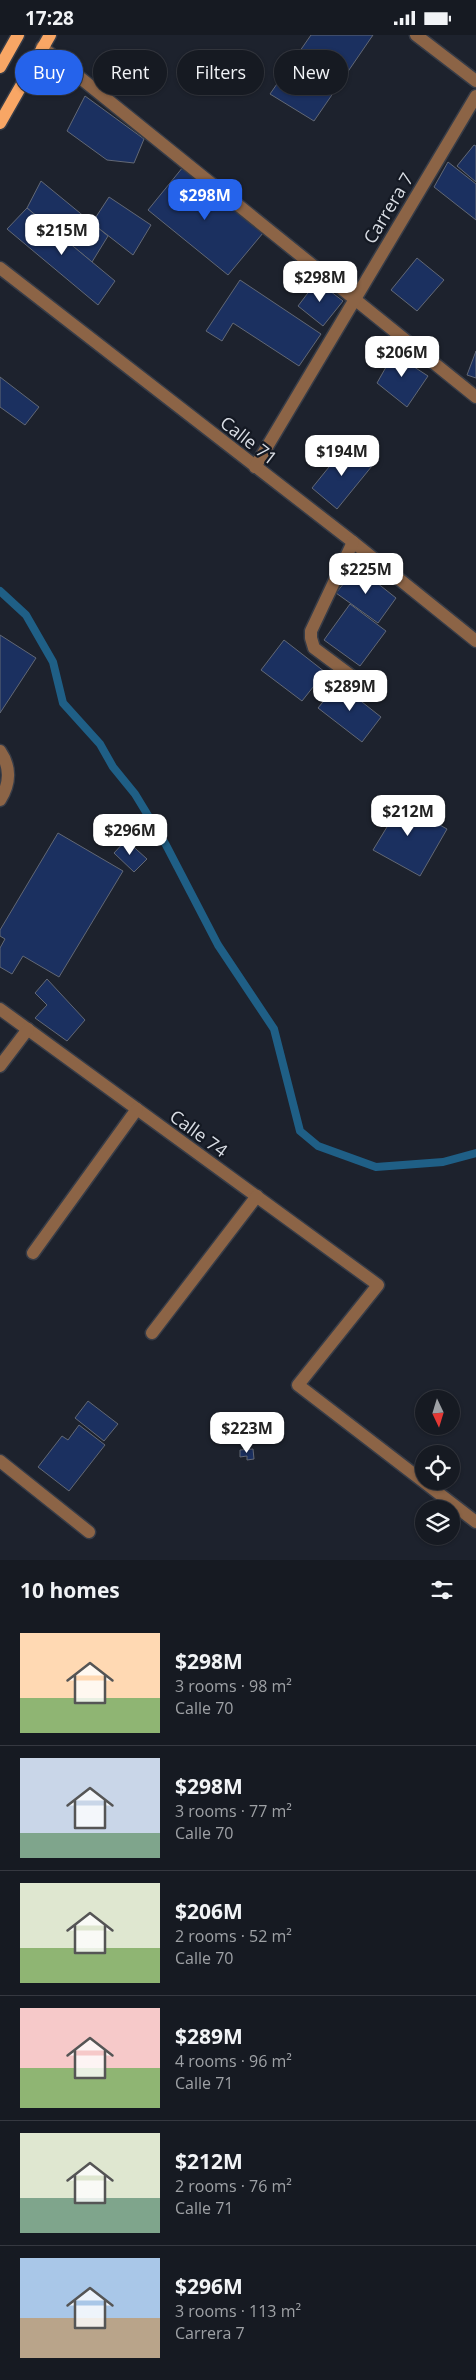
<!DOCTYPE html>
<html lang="en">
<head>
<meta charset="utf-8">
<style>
  body { margin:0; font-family:"Open Sans",sans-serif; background:#1f232a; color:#f1f3f6; height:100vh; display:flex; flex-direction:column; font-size:19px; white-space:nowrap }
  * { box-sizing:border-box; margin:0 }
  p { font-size:16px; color:#9ea1a5 }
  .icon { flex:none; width:28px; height:28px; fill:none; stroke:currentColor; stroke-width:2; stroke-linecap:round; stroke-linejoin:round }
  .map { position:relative; height:1525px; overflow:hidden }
  .details { display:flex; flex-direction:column; background:#161a22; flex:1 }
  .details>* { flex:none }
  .top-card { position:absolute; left:15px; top:15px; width:446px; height:45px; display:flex; gap:10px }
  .needle { width:32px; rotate:176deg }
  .tools { position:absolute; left:415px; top:1355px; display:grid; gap:10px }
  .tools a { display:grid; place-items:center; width:45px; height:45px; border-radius:50%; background:#161a22; box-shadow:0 1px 4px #0004,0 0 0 1px #353840; font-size:25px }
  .price { position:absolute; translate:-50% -42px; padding:0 11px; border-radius:10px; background:#fff; color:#222; font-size:16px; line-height:32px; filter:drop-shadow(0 1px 2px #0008) }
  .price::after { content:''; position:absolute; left:50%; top:30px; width:15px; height:11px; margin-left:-8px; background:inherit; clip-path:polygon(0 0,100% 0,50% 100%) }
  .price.on { background:#2563eb; color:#fff }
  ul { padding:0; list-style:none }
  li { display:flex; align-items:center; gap:15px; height:125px; padding:0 20px }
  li+li { border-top:1px solid #353840 }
  li span { display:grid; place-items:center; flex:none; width:140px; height:100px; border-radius:0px; color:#555 }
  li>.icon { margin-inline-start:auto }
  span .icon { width:60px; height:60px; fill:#fffc; stroke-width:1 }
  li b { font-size:21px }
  h2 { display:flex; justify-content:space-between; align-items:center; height:60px; padding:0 20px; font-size:21px }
  .tag { padding:0 18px; border-radius:22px; background:#161a22; box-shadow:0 1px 4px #0004,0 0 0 1px #353840; font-size:18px; line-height:45px }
  .tag.on { background:#2563eb; color:#fff }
  .status { display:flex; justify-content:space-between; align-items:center; height:35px; padding:0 25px; background:#161a22; direction:ltr }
  .status svg { height:14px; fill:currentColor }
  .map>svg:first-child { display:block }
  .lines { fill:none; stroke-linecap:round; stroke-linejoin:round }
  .stream { stroke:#1f5f86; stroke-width:8 }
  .building { fill:#1b3060; stroke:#626875 }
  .minor-casing { stroke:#373c47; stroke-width:15 }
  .major-casing { stroke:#373c47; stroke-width:15 }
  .minor { stroke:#8c6446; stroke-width:12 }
  .major { stroke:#f8a665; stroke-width:12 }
  .labels { text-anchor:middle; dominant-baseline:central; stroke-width:4.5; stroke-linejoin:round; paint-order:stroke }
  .street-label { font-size:18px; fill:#d9dde4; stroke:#141923 }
</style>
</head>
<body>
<div class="status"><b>17:28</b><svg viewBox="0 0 49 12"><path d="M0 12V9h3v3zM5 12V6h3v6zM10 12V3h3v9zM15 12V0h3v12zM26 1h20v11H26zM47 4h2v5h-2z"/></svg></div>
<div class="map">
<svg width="476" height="1525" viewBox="0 0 476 1525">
  <rect width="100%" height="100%" fill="#1d222d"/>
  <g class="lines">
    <polyline class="stream" points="0,556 26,580 53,627 63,668 100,709 113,732 135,759 166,810 218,910 274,994 300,1096 318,1111 376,1132 443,1127 476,1118"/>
  </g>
  <g class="building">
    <polygon points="311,0 373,0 314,86 270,59"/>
    <polygon points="85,61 144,104 134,128 107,125 67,96"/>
    <polygon points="474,110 476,111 476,147 457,131"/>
    <polygon points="448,127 476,149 476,185 434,152"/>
    <polygon points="183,132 263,198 228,240 148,175"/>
    <polygon points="41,146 108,201 92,227 27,173"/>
    <polygon points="109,162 151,190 133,220 92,188"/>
    <polygon points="27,173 115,246 98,270 7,194"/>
    <polygon points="417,223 444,245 417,276 391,255"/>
    <polygon points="240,245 321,299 299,331 233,288 222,306 206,296"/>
    <polygon points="317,246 343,266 323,291 298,271"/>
    <polygon points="399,309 406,314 405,326 428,341 407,372 377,348"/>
    <polygon points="476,316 476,343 467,340"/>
    <polygon points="0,342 39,372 25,390 0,372"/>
    <polygon points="346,411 372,431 337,474 312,453"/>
    <polygon points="357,532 396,563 378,588 336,558"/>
    <polygon points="350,569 386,596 360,631 324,605"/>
    <polygon points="0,600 36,623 0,678"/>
    <polygon points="284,605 325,637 302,666 261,635"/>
    <polygon points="338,648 381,682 362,707 318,673"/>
    <polygon points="388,761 447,794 420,841 373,815 390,787 377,780"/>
    <polygon points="58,798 123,836 59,942 23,921 12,939 0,932 0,913 5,904 0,901 0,895"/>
    <polygon points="126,805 147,824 134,837 114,818"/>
    <polygon points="47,944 85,985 67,1006 35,983 47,970 35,958"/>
    <polygon points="88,1366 118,1389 104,1406 75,1383"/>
    <polygon points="79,1390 105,1410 69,1456 38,1432 62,1401 68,1405"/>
    <polygon points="253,1414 254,1424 247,1425 247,1421 240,1422 240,1415"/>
  </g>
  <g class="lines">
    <defs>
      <g id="minor">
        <polyline points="416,0 476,46"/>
        <polyline points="42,12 476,362"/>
        <polyline points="0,233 353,507 476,606"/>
        <polyline points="255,432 476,61"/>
        <polyline points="353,507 311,596 311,603 314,613 373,657"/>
        <path d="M0 716C11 732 10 749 0 765"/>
        <polyline points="0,974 378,1250 298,1350 476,1487"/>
        <polyline points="0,1031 28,994"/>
        <polyline points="33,1218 137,1074"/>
        <polyline points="152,1298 257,1161"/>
        <polyline points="0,1426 89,1497"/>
      </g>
      <g id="major">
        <polyline points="0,32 18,0"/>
        <polyline points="0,88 50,0"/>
      </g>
    </defs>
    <use href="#minor" class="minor-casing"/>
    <use href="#major" class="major-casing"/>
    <use href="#minor" class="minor"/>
    <use href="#major" class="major"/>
  </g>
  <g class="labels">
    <g class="street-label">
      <text transform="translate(388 173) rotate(-59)">Carrera 7</text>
      <text transform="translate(249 405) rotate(38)">Calle 71</text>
      <text transform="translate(199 1098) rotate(36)">Calle 74</text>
    </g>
  </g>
</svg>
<div class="tools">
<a><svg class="needle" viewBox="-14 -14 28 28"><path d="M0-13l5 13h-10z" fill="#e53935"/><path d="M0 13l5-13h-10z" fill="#9ea1a5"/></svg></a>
<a><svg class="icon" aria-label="locate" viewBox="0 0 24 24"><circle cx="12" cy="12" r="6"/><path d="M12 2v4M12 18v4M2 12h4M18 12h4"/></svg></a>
<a><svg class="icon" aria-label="layers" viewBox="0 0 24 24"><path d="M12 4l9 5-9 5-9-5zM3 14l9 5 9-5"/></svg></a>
</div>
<b class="price on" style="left:205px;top:186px">$298M</b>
<b class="price" style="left:62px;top:221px">$215M</b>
<b class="price" style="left:320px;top:268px">$298M</b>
<b class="price" style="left:402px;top:343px">$206M</b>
<b class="price" style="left:342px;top:442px">$194M</b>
<b class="price" style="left:366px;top:560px">$225M</b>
<b class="price" style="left:350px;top:677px">$289M</b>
<b class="price" style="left:408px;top:802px">$212M</b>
<b class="price" style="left:130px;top:821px">$296M</b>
<b class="price" style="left:247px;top:1419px">$223M</b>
<div class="top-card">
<a class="tag on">Buy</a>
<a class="tag">Rent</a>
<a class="tag">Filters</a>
<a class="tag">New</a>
</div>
</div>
<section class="details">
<h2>10 homes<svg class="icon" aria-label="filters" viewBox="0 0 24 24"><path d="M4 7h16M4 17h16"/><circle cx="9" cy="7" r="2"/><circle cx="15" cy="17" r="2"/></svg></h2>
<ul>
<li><span style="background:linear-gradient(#ffd9b3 65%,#8fb573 0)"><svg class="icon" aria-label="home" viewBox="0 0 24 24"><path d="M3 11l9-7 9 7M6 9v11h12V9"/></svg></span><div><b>$298M</b><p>3 rooms · 98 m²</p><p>Calle 70</p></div></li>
<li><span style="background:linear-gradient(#c9d6e8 75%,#7fa58c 0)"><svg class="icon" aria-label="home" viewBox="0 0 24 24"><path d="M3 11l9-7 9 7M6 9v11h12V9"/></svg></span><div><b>$298M</b><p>3 rooms · 77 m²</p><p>Calle 70</p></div></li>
<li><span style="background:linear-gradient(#dfe7d0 65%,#8fb573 0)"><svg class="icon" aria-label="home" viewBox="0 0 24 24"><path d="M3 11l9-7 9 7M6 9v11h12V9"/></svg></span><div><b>$206M</b><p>2 rooms · 52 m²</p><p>Calle 70</p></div></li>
<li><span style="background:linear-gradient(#f6c9c9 60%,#8fb573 0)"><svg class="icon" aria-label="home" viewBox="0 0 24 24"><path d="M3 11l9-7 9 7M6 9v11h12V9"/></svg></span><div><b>$289M</b><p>4 rooms · 96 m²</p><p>Calle 71</p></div></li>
<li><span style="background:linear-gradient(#dfe7d0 65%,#7fa58c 0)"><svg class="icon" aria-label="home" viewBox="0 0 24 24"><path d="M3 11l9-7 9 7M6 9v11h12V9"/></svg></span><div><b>$212M</b><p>2 rooms · 76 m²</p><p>Calle 71</p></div></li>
<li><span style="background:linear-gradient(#a9c7e8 60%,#b9a48a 0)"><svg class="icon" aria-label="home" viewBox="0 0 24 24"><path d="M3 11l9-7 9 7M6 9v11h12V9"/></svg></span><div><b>$296M</b><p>3 rooms · 113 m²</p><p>Carrera 7</p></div></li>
</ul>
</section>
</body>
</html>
